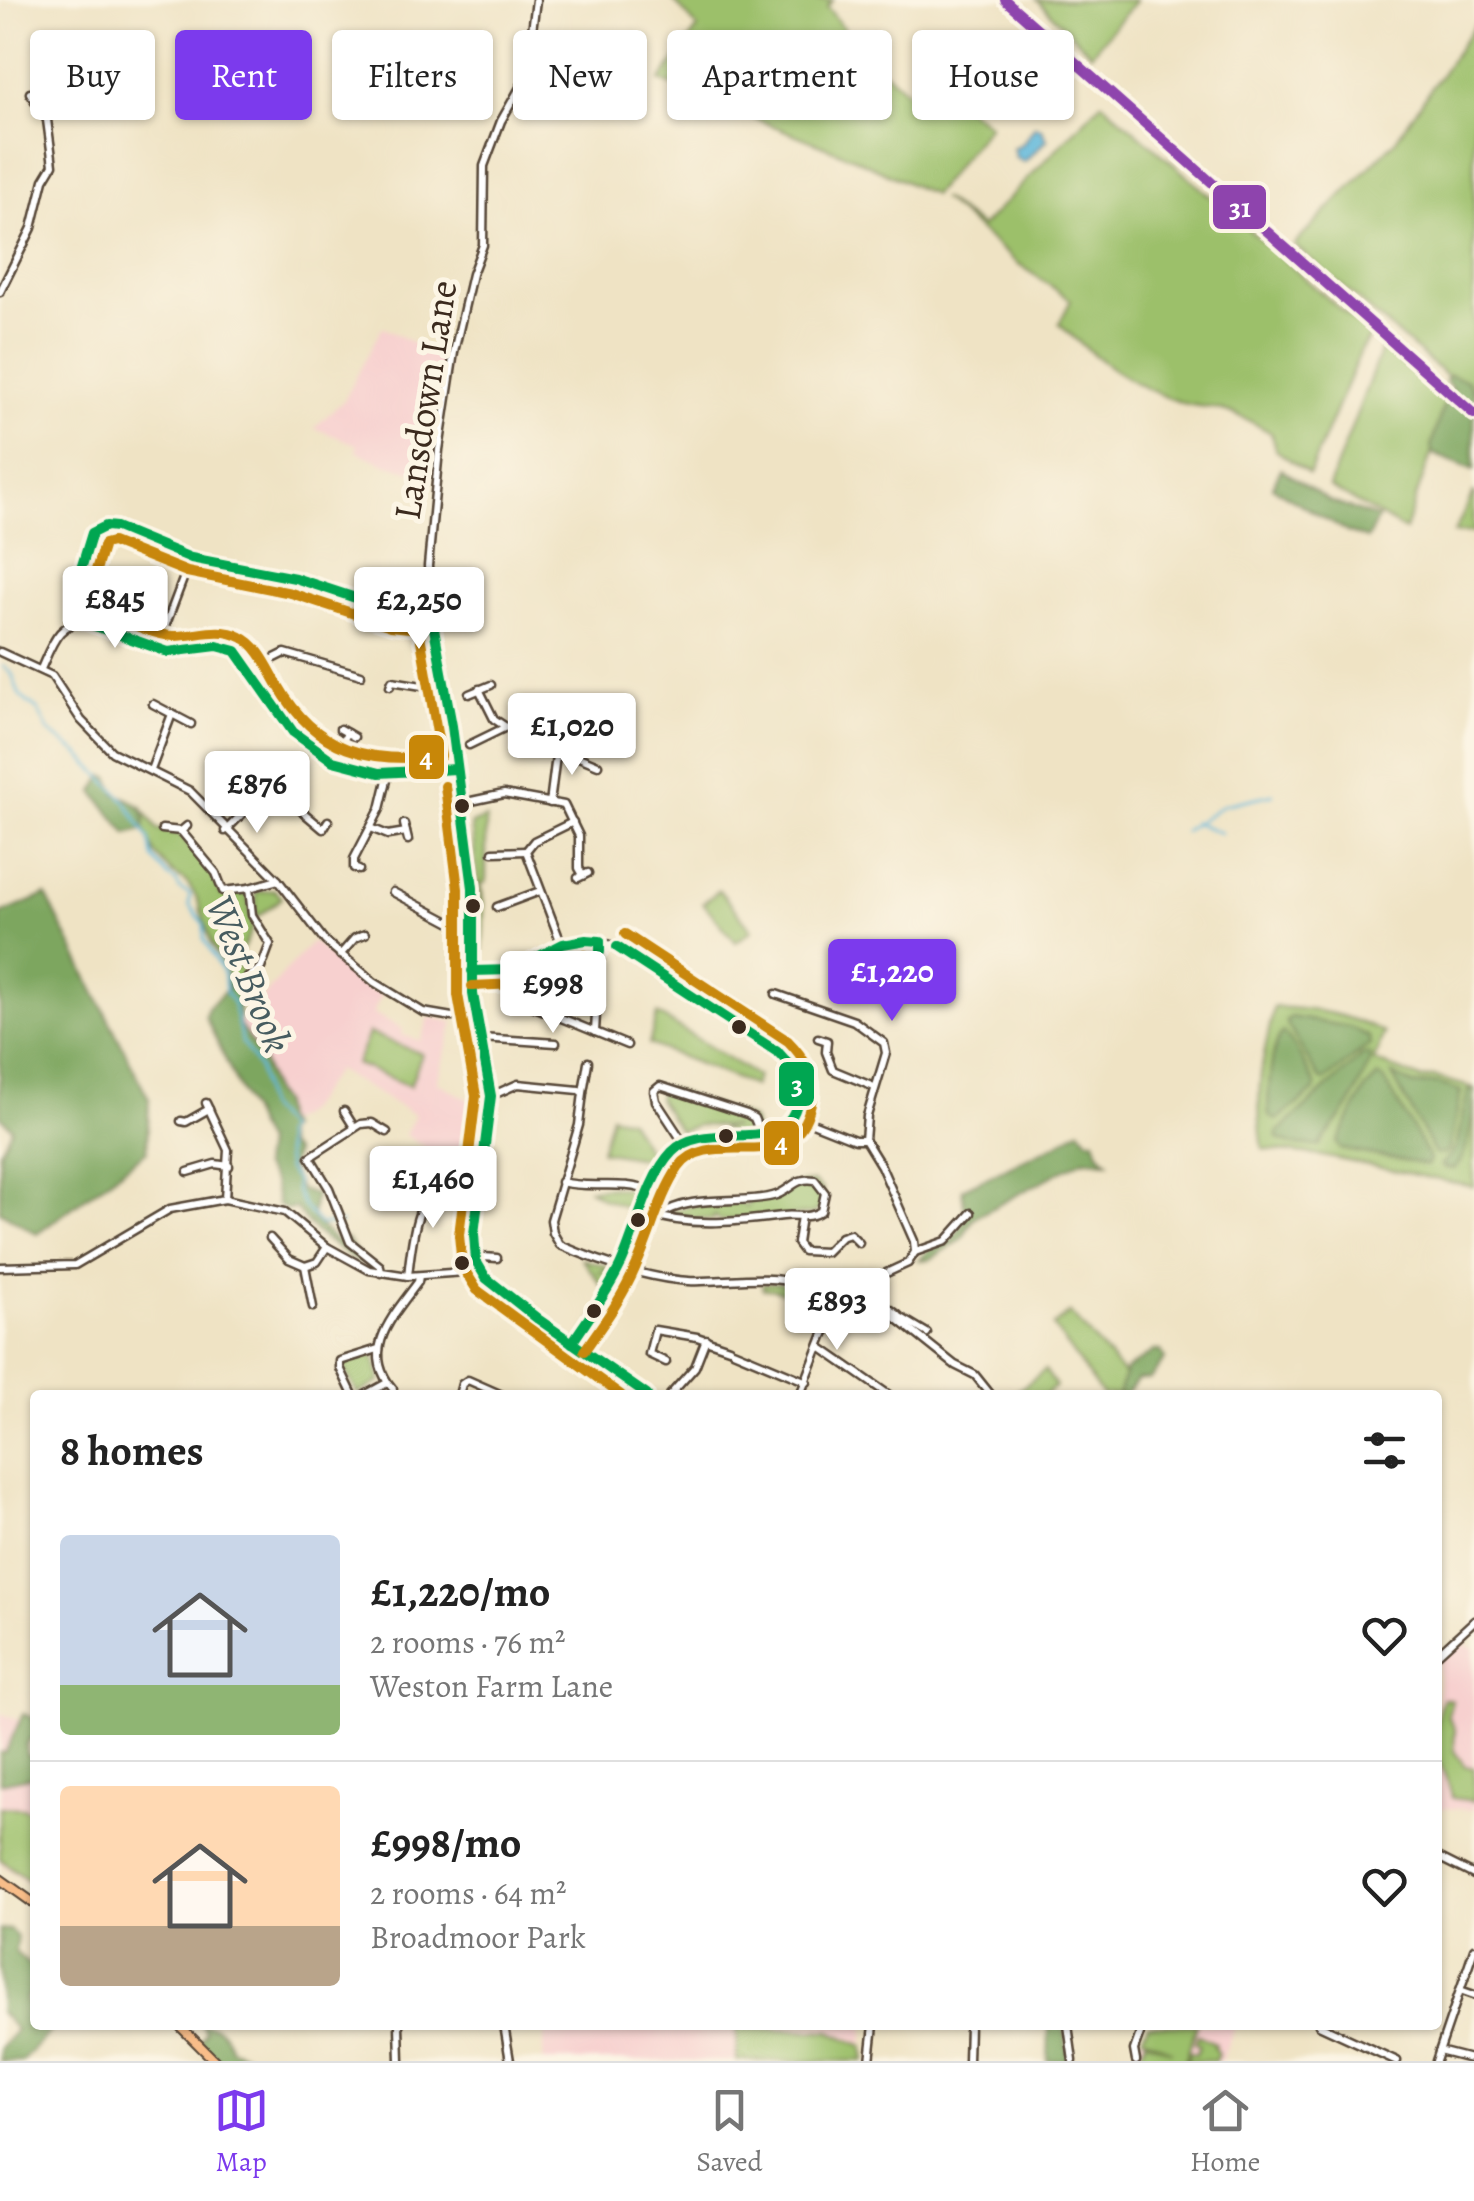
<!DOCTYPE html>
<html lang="en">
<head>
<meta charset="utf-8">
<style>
  body { margin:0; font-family:Alegreya,serif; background:#f2f2f2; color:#222; height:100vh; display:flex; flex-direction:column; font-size:38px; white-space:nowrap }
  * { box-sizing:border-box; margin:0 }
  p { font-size:32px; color:#767676 }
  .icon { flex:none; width:55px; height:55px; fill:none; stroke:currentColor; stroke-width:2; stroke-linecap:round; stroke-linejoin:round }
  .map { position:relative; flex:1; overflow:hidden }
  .panel { position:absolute; left:30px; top:1390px; width:1412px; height:640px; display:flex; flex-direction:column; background:#fff; border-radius:10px; box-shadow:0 2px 8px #0004 }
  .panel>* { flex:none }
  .banner { position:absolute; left:30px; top:30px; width:1415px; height:90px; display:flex; gap:20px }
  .price { position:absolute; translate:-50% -85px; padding:0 22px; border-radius:10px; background:#fff; color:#222; font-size:32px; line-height:65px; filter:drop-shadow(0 2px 5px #0008) }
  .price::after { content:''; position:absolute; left:50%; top:60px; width:30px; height:22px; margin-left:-15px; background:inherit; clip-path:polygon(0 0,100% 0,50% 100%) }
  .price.selected { background:#7c3aed; color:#fff }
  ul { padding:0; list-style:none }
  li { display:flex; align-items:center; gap:30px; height:250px; padding:0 30px }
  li+li { border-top:2px solid #e0e0e0 }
  li span { display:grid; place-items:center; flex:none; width:280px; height:200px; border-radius:10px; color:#555 }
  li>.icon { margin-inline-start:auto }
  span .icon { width:120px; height:120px; fill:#fffc; stroke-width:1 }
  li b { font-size:42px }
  h2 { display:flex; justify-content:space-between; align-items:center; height:120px; padding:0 30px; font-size:42px }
  .chip { padding:0 35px; border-radius:10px; background:#fff; box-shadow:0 2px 8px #0004; font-size:35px; line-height:90px }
  .chip.selected { background:#7c3aed; color:#fff }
  .tabs { display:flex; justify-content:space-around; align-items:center; height:140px; border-top:2px solid #e0e0e0; background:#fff; font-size:28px; color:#767676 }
  .tabs a { display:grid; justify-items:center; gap:5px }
  .tabs .selected { color:#7c3aed }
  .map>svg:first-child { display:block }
  .built { fill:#f7d0cf }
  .green { fill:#9cc06a; stroke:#6c7544; stroke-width:2.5 }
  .forest { fill:#7da65e; stroke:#5c683e; stroke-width:2.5 }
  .water { fill:#5eb8db; stroke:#4c717c; stroke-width:2.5 }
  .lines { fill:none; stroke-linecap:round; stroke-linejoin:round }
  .stream { stroke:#5eb8db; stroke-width:2.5 }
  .minor-casing { stroke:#564637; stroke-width:11 }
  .major-casing { stroke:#564637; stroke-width:12 }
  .minor { stroke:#fff; stroke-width:6 }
  .major { stroke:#f8bd89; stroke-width:8 }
  .bus-1-casing { stroke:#fcf5e5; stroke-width:18 }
  .bus-2-casing { stroke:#fcf5e5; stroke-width:18 }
  .bus-3-casing { stroke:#fcf5e5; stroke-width:18 }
  .bus-1 { stroke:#00a651; stroke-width:10 }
  .bus-2 { stroke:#c88708; stroke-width:10 }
  .bus-3 { stroke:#8e44ad; stroke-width:10 }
  .bus-dot { fill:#3b2a1e; stroke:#fcf5e5; stroke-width:4 }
  .labels { text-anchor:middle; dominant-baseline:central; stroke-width:10; stroke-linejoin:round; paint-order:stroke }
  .street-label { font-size:38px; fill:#3b2a1e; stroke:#fcf5e5 }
  .water-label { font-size:40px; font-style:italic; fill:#475c60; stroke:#fcf5e5 }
  .line-badge { stroke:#fcf5e5; stroke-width:4 }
  .badge-label { font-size:28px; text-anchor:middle; font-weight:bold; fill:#fff }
</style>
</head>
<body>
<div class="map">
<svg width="1474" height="2061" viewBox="0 0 1474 2061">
  <rect width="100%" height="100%" fill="#fcf5e5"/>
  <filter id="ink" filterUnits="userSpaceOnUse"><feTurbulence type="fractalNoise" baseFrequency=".01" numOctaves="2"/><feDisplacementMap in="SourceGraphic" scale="20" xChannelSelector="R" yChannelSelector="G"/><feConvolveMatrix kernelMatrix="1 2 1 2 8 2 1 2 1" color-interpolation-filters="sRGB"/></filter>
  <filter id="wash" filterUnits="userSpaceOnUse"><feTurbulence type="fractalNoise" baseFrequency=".0048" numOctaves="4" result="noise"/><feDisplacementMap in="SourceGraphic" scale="40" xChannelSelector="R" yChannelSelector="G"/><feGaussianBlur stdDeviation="2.25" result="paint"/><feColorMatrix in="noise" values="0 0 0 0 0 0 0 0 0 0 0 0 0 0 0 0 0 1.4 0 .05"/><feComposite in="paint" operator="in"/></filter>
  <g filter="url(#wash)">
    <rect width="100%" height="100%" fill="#efe3c4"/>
    <g class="built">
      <polygon points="382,327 448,361 431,478 385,464 356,451 358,445 314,428 344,400"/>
      <polygon points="312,941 369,990 382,994 373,1013 403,1029 402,1035 421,1041 429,1017 454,1022 437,1082 486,1109 476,1179 405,1135 415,1115 336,1070 307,1110 284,1125 238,1026"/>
      <polygon points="1461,1642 1474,1648 1474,1810 1438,1808 1438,1662"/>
      <polygon points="0,1713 21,1721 12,1765 35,1774 35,1888 0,1863"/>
      <polygon points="545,2025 865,2025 863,2044 830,2030 737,2028 737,2061 543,2061"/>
      <polygon points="1147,2025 1236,2025 1221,2061 1154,2061 1140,2054 1137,2048"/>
    </g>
    <g class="green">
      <polygon points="673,0 833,0 827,7 845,30 842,36 923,105 938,86 989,125 933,195 854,158 660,81 698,28"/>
      <polygon points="1037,0 1136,0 1091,54"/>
      <polygon points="1474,26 1474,400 1294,245 1395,141"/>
      <path d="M1102 102 1371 336 1362 348 1309 474 1276 450 1271 433C1256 424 1239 414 1222 410 1209 406 1196 407 1183 403 1130 386 1099 361 1059 324L1071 300 1016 262 941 198 981 227Z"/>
      <polygon points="1382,347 1453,408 1432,451 1405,530 1329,487"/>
      <polygon points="1474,492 1474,532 1454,533"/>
      <polygon points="141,806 157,829 181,835 213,874 221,895 228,897 247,892 253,927 236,963 246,975 237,987 227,986 227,973 211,943 197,898 186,881 172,873 155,854 136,809"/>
      <polygon points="486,818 486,882 481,884 484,908 482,967 477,959 479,893 471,824"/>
      <polygon points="275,890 282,898 256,918 256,892"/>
      <polygon points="719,890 752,930 736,942 703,903"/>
      <path d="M1274 1007C1317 1009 1345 1013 1384 1033L1374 1061 1421 1079 1435 1077 1474 1088V1187L1322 1156 1263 1149C1254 1093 1262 1061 1274 1007Z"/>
      <polygon points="657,1014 757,1076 754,1086 649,1044"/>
      <polygon points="369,1033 422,1054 410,1086 356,1064"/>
      <path d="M667 1088 749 1118 754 1122 755 1130C747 1136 726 1135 721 1128L735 1127 698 1125 680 1131 658 1099 660 1090Z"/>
      <polygon points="611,1115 629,1119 653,1160 601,1151"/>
      <path d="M813 1182 822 1189 823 1205 814 1214 720 1221 715 1216 712 1220 665 1215C684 1205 732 1196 747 1207L749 1202 780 1196 799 1183Z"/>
      <polygon points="612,1187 642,1191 633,1210 601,1198 589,1189"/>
      <polygon points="582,1259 610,1267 601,1272 611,1272 604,1288"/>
      <path d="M781 1283 806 1296 820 1319 814 1320C800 1301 788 1288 763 1289L762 1284Z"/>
      <polygon points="615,1287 615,1309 585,1346 580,1341"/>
      <polygon points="1070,1313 1129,1380 1120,1395 1102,1395 1053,1326"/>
      <polygon points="373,1354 381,1381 358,1394 342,1365 346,1361"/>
      <polygon points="1045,1370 1056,1386 1045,1395 1012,1395"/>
      <path d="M1443 1698 1452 1700 1448 1716 1455 1729 1454 1751 1465 1766 1474 1768V1801L1452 1798C1450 1783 1442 1772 1438 1758 1433 1741 1437 1713 1443 1698Z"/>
      <polygon points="0,1807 23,1808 35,1814 35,1885 0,1859"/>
      <polygon points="1148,2025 1197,2025 1185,2061 1155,2061 1140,2054 1146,2040 1172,2051 1142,2036"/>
      <polygon points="737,2028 830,2031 863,2046 865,2061 737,2061"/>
      <polygon points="1198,2035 1215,2043 1214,2047 1218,2054 1215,2061 1186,2061 1190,2052 1196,2054 1200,2045 1195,2043"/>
    </g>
    <g class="forest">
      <path d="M1449 375 1467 380 1474 394V470L1433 454 1431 447C1437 428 1442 403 1452 388L1445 380Z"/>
      <polygon points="1281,469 1329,501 1378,518 1367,539 1347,532 1272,487"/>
      <path d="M103 776 109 777 116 794C133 800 153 809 142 830L127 834 97 796 94 792Z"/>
      <polygon points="46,895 149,1099 147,1151 37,1234 0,1211 0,1151 12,1128 0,1116 0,914"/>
      <path d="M233 984 239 996V1025L262 1058 273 1092 281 1101 283 1119 288 1128 284 1135 287 1146 294 1153 290 1170 300 1190 315 1194 312 1218 336 1242 346 1239 363 1261 359 1263C335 1246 311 1233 296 1208L288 1210 278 1205 273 1182 262 1166 265 1144 205 1016 208 1007Z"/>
      <polygon points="1291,1017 1350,1027 1369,1037 1370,1044 1324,1081 1319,1078 1288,1026 1286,1020"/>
      <path d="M1283 1032 1295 1047 1316 1086 1315 1090 1277 1120 1269 1116C1267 1097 1271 1044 1283 1032Z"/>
      <path d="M1364 1054H1369L1371 1060 1350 1105 1319 1146C1305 1146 1290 1146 1278 1138L1277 1133Z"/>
      <polygon points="1392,1075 1414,1085 1437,1083 1461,1091 1449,1149 1443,1154 1435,1154"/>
      <polygon points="1378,1076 1384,1079 1430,1159 1427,1165 1341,1149 1337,1143 1365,1089"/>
      <path d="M1468 1090H1474C1474 1110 1469 1158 1454 1169L1444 1168 1441 1165 1456 1148Z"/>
      <polygon points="1080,1129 1088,1139 1095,1139 1099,1152 1108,1161 1084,1159 974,1218 961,1240 929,1260 920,1260 928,1251 952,1240 966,1219 962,1189 1055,1145"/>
      <polygon points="1154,1351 1161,1351 1165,1359 1150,1379 1138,1379 1126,1395 1118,1395 1126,1370"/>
      <polygon points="23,1714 34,1718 35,1736 26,1744 27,1755 35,1759 35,1776 0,1783 0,1752 5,1753"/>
      <polygon points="0,1929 10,1930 17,1937 15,1952 35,1970 35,1987 25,2000 35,2008 35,2025 56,2025 22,2061 0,2061 0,2048 16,2030 0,2012"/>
      <path d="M202 2025C219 2025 226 2033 231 2049L247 2055 245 2061H220L199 2042 206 2032Z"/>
      <polygon points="1049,2025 1064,2025 1069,2061 1048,2061"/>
    </g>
    <polygon class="water" points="1035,126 1041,128 1047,140 1024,162 1016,158 1013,148 1023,143"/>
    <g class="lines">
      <g class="stream">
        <polyline points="3,666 12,674 20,696 38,710 49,732 78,753 124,799 149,839 153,858 168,876 176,881 180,889 190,894 189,905 204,924 204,939 223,973 226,993 233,1002 242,1042 259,1069 266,1106 286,1129 283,1134 287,1169 296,1181 296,1191 304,1207 320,1225 341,1223"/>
        <polyline points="1194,822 1221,833"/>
        <polyline points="1184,831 1223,805 1273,794"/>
      </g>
    </g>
  </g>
  <g filter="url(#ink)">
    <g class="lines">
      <defs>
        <g id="minor">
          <polyline points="1005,0 1474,414"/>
          <polyline points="0,292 32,228 44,180 53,165 47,120 30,93"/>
          <path d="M81 621C77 593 72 523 116 527L191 558 295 578 395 611 414 614 431 612"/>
          <polyline points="157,648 191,558"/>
          <polyline points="0,652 52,676 81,720 112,752 190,791 278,880 325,941 374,982 423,1012 452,1017 476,1016"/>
          <path d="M41 669C52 644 59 619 90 622 115 632 143 648 169 652 191 656 216 638 236 651 253 662 263 692 274 708 322 778 381 779 457 769"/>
          <polyline points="251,670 285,653 361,675"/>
          <polyline points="390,686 392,681 434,688 445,685"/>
          <polyline points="479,689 494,719 506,727 598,765"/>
          <polyline points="469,694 491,685"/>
          <polyline points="153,704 191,724"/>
          <polyline points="340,729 354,737"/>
          <polyline points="469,745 506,727"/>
          <polyline points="334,761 347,733"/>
          <polyline points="151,770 172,714"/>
          <polyline points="462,803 504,794 564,805 579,836 579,868 583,875"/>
          <polyline points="550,803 557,748"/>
          <polyline points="404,824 408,840"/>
          <polyline points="371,828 388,835 406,832"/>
          <polyline points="162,829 181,831 187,826"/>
          <polyline points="181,831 216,873 223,891 249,888"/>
          <polyline points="225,831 267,789 278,791 323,829 328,821"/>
          <polyline points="493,852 526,851"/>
          <polyline points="359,870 354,868 354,859 380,809 388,776"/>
          <polyline points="578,878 588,873"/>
          <polyline points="393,892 474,935"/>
          <polyline points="497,907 540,891"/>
          <polyline points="561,943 526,851 534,841 573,822"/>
          <polyline points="340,955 355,938 365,934"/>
          <path d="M472 971C485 971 500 973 513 970 559 956 558 925 617 947L779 1053C791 1065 799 1078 798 1095 795 1162 703 1115 669 1154L620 1266 572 1343"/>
          <polyline points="245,980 261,968 270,944 252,915 249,888 278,880"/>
          <polyline points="776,994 854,1021 884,1043 886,1053 867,1116 865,1140"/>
          <polyline points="527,1004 627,1045"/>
          <polyline points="595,1032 600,941"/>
          <polyline points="481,1038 556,1043"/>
          <polyline points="818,1038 827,1041 826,1052 833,1070 874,1087"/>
          <polyline points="583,1092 588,1062"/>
          <path d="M491 1096 518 1084 579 1090 583 1093 579 1125 551 1220 553 1233 560 1245C600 1262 645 1278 688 1281 717 1283 772 1273 796 1284 817 1293 825 1312 824 1334"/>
          <polyline points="206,1103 228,1150 225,1199"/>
          <polyline points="344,1111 354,1127"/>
          <polyline points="792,1115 855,1140 865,1140 881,1166 914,1241 915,1252 908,1263 819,1304"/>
          <polyline points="181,1121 186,1122 209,1109"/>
          <polyline points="683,1142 656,1101 654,1091 660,1086 747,1114 754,1118 761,1135"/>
          <polyline points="188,1172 215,1164 229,1166"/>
          <path d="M561 1182C592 1190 621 1179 652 1192"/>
          <path d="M643 1212C690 1228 735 1222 783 1216 797 1214 808 1220 821 1211L825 1193 815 1180C795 1176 790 1192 773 1196 735 1205 692 1193 658 1216"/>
          <polyline points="801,1216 797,1243 803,1251 826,1252 841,1237 850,1234 859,1243"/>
          <polyline points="270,1238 289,1259 305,1266 317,1262 327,1247"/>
          <polyline points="474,1242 479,1269"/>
          <polyline points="915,1252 946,1241 971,1213"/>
          <polyline points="476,1261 483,1257 497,1258"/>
          <polyline points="305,1266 313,1307"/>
          <polyline points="0,1267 75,1265 170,1209 225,1199 285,1212 327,1247 369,1270 408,1276 465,1272"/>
          <polyline points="479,1268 486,1278 545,1325 647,1395"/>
          <polyline points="381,1273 380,1266 350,1242 329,1188 310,1157 361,1124 372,1123 387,1132"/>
          <path d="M408 1276C412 1240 415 1200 445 1174"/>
          <polyline points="498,1287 468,1275 465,1269 474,1234 491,1096 473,994 473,888 452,726 431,612 428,566 439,450 454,352 472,274 483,245 484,166 501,121 526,77 536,0"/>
          <polyline points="849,1293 862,1302 896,1318 955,1365 975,1375 991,1395"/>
          <polyline points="879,1301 898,1315"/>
          <polyline points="900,1317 927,1333"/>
          <polyline points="820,1347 889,1395"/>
          <polyline points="733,1351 807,1382"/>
          <polyline points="666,1362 649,1354 655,1330 697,1337 729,1348"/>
          <path d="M393 1389C359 1350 394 1315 418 1282L419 1276"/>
          <polyline points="353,1395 340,1368 340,1361 378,1349"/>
          <polyline points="365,1395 387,1383"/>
          <polyline points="459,1395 462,1384 468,1380 502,1395"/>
          <polyline points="670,1395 695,1367 706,1339"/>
          <polyline points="800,1395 824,1334 849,1293"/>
          <polyline points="1438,1654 1474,1621"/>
          <polyline points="1438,1857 1474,1875"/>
          <polyline points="1460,1990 1474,1995"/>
          <polyline points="399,2025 400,2061"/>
          <polyline points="504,2025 510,2061"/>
          <polyline points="1068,2025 1073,2061"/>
          <polyline points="1319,2025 1397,2061"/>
          <polyline points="1439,2051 1474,2060"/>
          <polyline points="870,2061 874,2025"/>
          <polyline points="968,2061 969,2025"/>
          <polyline points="1136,2061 1134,2050 1143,2025"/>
          <polyline points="1436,2061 1474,1949"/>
        </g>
        <g id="major">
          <polyline points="0,1879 35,1904"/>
          <polyline points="179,2025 215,2061"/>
        </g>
      </defs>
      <use href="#minor" class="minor-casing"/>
      <use href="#major" class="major-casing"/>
      <use href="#minor" class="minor"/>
      <use href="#major" class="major"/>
      <defs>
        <g id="bus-1">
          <polyline points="457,769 379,773 333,761 293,732 236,651 217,646 168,652 81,621 77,582 92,533 106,526 116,527 191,558 295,578 395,611 431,612 452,726 473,888 473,994 491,1096 474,1234 476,1261 486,1278 538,1319 647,1395"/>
          <polyline points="472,971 512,970 563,944 586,940 600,941 600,952"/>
          <path d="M572 1343C589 1317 608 1292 621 1264 636 1232 647 1178 672 1152 702 1120 771 1152 792 1116 805 1094 795 1069 779 1053L617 947"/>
        </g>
        <g id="bus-2">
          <path d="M112 542 187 572 291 593 391 626 419 629 441 756C369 764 316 752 278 685 269 670 259 645 241 637 219 626 197 636 174 636 153 636 115 616 95 608L92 583 104 544Z"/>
          <polyline points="445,786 458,889 458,995 476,1096 459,1235 462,1266 477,1290 621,1395"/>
          <polyline points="472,986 516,984 569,958 585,955"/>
          <path d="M584 1351C603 1324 623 1297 636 1266 651 1234 659 1196 679 1167 711 1123 794 1183 811 1103 817 1079 805 1058 788 1041L625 934"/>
        </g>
        <polyline id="bus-3" points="1005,0 1474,414"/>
      </defs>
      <use href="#bus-1" class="bus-1-casing"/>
      <use href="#bus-2" class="bus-2-casing"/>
      <use href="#bus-3" class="bus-3-casing"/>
      <use href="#bus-1" class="bus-1"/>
      <use href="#bus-2" class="bus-2"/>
      <use href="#bus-3" class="bus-3"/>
    </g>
  </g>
  <g class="bus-dot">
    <circle cx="462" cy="806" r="9"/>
    <circle cx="473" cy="906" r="9"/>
    <circle cx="739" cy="1027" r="9"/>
    <circle cx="726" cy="1136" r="9"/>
    <circle cx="638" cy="1220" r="9"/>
    <circle cx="462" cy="1263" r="9"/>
    <circle cx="594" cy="1311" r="9"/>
  </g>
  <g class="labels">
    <g class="street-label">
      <text transform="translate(425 400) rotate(-81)">Lansdown Lane</text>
    </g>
    <g class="water-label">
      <text transform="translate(249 974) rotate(68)">West Brook</text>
    </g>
  </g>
  <g class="line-badge">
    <rect x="1211" y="183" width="57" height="48" rx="10" fill="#8e44ad"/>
    <rect x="407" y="733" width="39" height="48" rx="10" fill="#c88708"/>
    <rect x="777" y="1060" width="39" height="48" rx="10" fill="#00a651"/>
    <rect x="762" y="1119" width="39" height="48" rx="10" fill="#c88708"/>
  </g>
  <g class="badge-label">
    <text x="1240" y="217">31</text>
    <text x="426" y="767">4</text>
    <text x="797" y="1094">3</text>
    <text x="781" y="1152">4</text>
  </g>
</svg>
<b class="price" style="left:115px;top:651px">£845</b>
<b class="price" style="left:419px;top:652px">£2,250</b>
<b class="price" style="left:572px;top:778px">£1,020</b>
<b class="price" style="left:257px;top:836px">£876</b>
<b class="price selected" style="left:892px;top:1024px">£1,220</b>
<b class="price" style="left:553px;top:1036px">£998</b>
<b class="price" style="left:433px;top:1231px">£1,460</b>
<b class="price" style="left:837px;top:1353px">£893</b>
<div class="banner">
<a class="chip">Buy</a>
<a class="chip selected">Rent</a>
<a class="chip">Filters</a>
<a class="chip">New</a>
<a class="chip">Apartment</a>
<a class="chip">House</a>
</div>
<section class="panel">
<h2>8 homes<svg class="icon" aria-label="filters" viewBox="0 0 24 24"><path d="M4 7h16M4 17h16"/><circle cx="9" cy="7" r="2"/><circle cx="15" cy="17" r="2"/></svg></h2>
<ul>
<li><span style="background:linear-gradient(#c9d6e8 75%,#8fb573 0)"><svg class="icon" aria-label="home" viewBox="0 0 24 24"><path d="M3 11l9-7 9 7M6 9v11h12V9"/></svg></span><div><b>£1,220/mo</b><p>2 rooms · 76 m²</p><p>Weston Farm Lane</p></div><svg class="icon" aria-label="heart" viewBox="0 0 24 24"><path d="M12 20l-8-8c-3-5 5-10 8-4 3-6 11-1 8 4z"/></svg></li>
<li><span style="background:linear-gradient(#ffd9b3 70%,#b9a48a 0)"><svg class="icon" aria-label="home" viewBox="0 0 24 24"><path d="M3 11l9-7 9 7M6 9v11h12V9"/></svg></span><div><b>£998/mo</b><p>2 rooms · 64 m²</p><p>Broadmoor Park</p></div><svg class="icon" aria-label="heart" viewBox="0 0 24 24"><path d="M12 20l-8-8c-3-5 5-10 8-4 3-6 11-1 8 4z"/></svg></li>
</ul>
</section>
</div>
<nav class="tabs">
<a class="selected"><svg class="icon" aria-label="map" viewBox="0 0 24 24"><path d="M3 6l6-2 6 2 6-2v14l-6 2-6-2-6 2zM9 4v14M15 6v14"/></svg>Map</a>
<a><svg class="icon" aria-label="saved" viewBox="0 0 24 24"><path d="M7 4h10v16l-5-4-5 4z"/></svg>Saved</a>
<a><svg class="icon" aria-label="home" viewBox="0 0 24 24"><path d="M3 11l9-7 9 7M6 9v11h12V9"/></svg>Home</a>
</nav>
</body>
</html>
